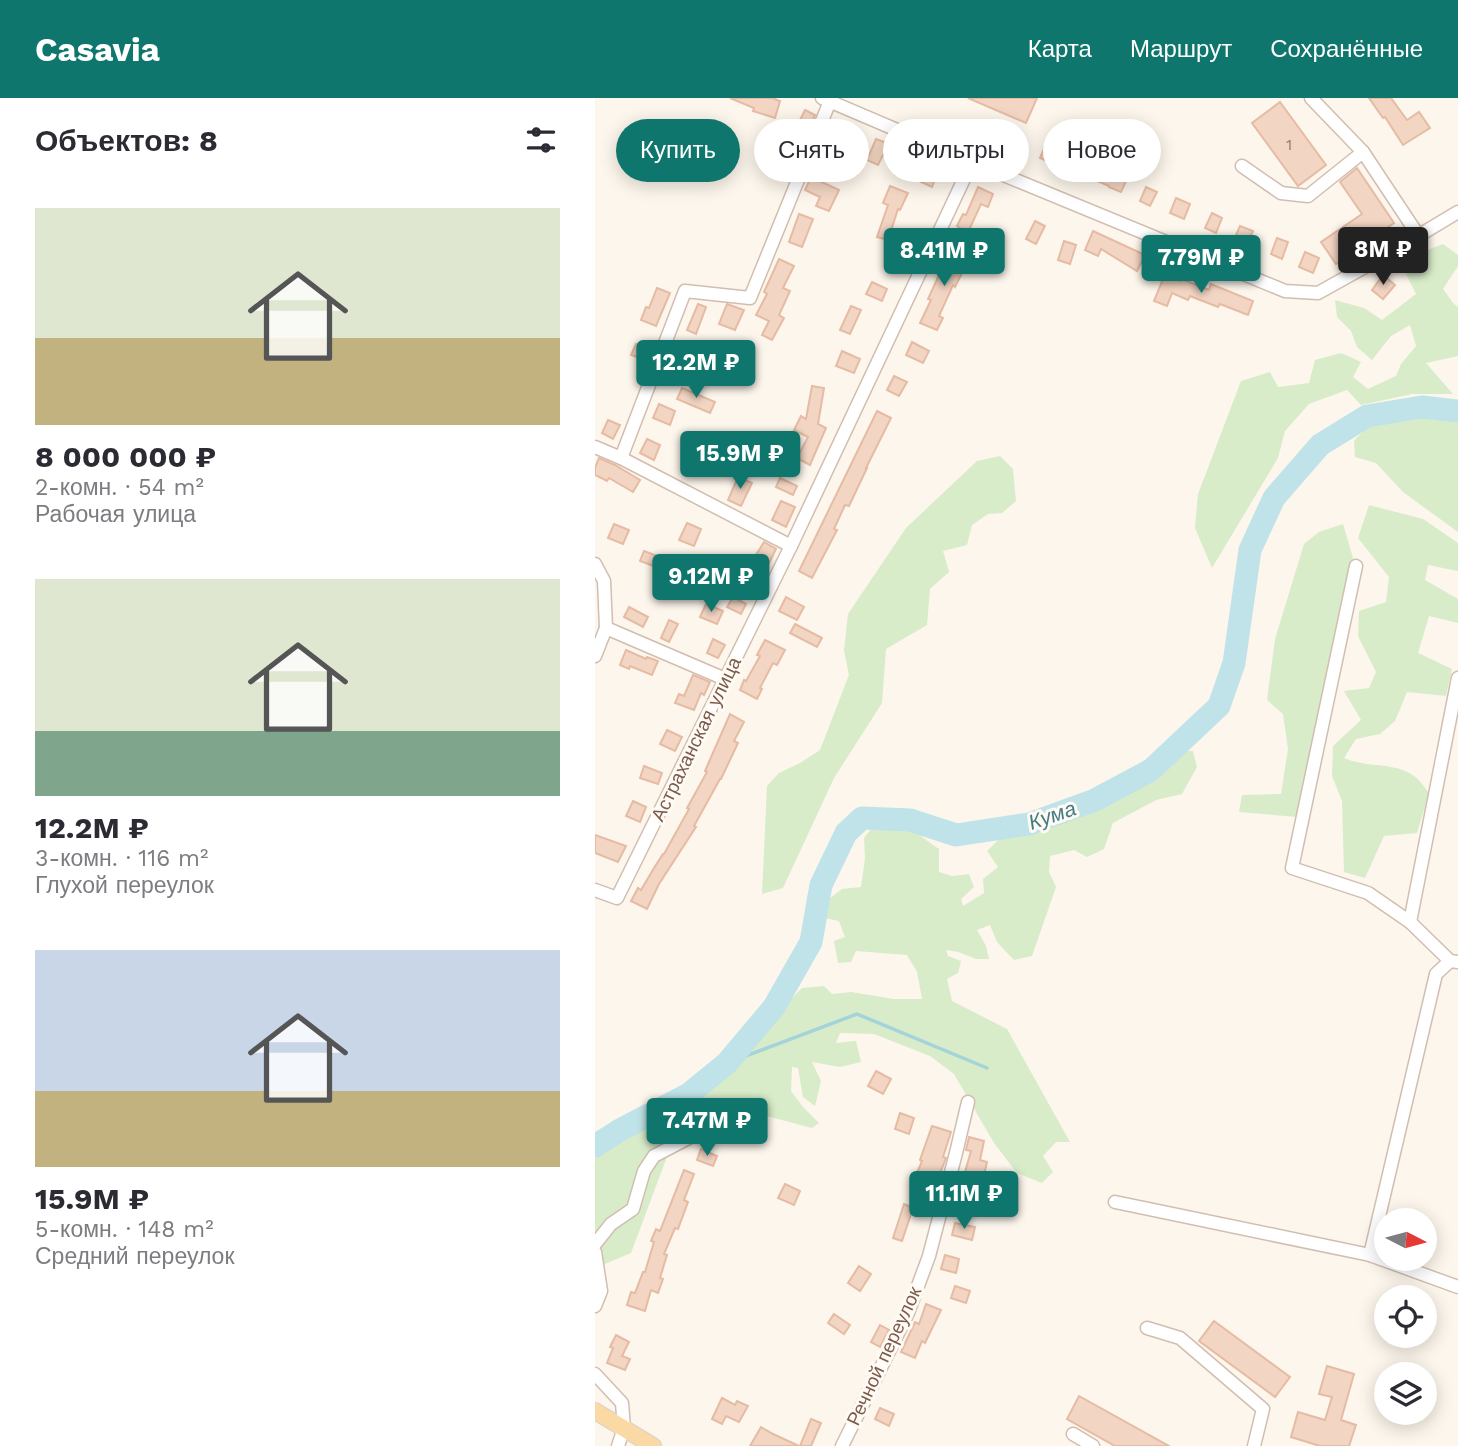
<!DOCTYPE html>
<html lang="ru">
<head>
<meta charset="utf-8">
<style>
  body { margin:0; font-family:"Work Sans",sans-serif; background:#f7f7f7; color:#2b2b33; height:100vh; display:flex; flex-direction:column; font-size:26px; white-space:nowrap }
  * { box-sizing:border-box; margin:0 }
  p { font-size:23px; color:#7c7c81 }
  .icon { flex:none; width:38px; height:38px; fill:none; stroke:currentColor; stroke-width:2; stroke-linecap:round; stroke-linejoin:round }
  .map { position:relative; flex:1; overflow:hidden }
  .side { display:flex; flex-direction:column; background:#fff; width:595px }
  .side>* { flex:none }
  .hud { position:absolute; left:21px; top:21px; width:665px; height:63px; display:flex; gap:14px }
  .needle { width:46px; rotate:96deg }
  .buttons { position:absolute; left:779px; top:1110px; display:grid; gap:14px }
  .buttons a { display:grid; place-items:center; width:63px; height:63px; border-radius:50%; background:#fff; box-shadow:0 4px 18px #0003; font-size:35px }
  .price { position:absolute; translate:-50% -60px; padding:0 16px; border-radius:7px; background:#0f766e; color:#fff; font-size:23px; line-height:46px; filter:drop-shadow(0 2px 4px #0008) }
  .price::after { content:''; position:absolute; left:50%; top:42px; width:21px; height:16px; margin-left:-10px; background:inherit; clip-path:polygon(0 0,100% 0,50% 100%) }
  .price.active { background:#222; color:#fff }
  ul { padding:0; list-style:none }
  li { display:grid; align-content:center; gap:14px; height:371px; padding:0 35px }
  li span { display:grid; place-items:center; height:217px; border-radius:0px; color:#555 }
  li>.icon { margin-inline-start:auto }
  span .icon { width:126px; height:126px; fill:#fffc; stroke-width:1 }
  li b { font-size:30px }
  h2 { display:flex; justify-content:space-between; align-items:center; height:84px; padding:0 35px; font-size:30px }
  .chip { padding:0 24px; border-radius:32px; background:#fff; box-shadow:0 4px 18px #0003; font-size:24px; line-height:63px }
  .chip.active { background:#0f766e; color:#fff }
  header { display:flex; align-items:center; gap:42px; box-sizing:border-box; height:98px; padding:0 35px; background:#0f766e; color:#fff }
  header strong { font-size:33px }
  nav { display:flex; gap:38px; margin-inline-start:auto; font-size:24px }
  main { display:flex; flex:1; min-height:0 }
  .map>svg:first-child { display:block }
  .green { fill:#d8ecc9 }
  .lines { fill:none; stroke-linecap:round; stroke-linejoin:round }
  .stream { stroke:#a5d3da; stroke-width:3.5 }
  .river { stroke:#bfe3e8; stroke-width:23 }
  .building { fill:#f3d5c3; stroke:#e6bba3; stroke-width:2 }
  .minor-casing { stroke:#d1beb0; stroke-width:15 }
  .major-casing { stroke:#dad1cd; stroke-width:18 }
  .minor { stroke:#fff; stroke-width:12 }
  .major { stroke:#fbd9a5; stroke-width:16 }
  .labels { text-anchor:middle; dominant-baseline:central; stroke-width:6; stroke-linejoin:round; paint-order:stroke }
  .number-label { font-size:16px; fill:#987a6a }
  .street-label { font-size:19px; fill:#7a5c4d; stroke:#fffaf3 }
  .water-label { font-size:21px; font-style:italic; fill:#437c86; stroke:#fffaf3 }
</style>
</head>
<body>
<header>
<strong>Casavia</strong>
<nav><a>Карта</a><a>Маршрут</a><a>Сохранённые</a></nav>
</header>
<main>
<section class="side">
<h2>Объектов: 8<svg class="icon" aria-label="filters" viewBox="0 0 24 24"><path d="M4 7h16M4 17h16"/><circle cx="9" cy="7" r="2"/><circle cx="15" cy="17" r="2"/></svg></h2>
<ul>
<li><span style="background:linear-gradient(#dfe7d0 60%,#c2b280 0)"><svg class="icon" aria-label="home" viewBox="0 0 24 24"><path d="M3 11l9-7 9 7M6 9v11h12V9"/></svg></span><div><b>8 000 000 ₽</b><p>2-комн. · 54 m²</p><p>Рабочая улица</p></div></li>
<li><span style="background:linear-gradient(#dfe7d0 70%,#7fa58c 0)"><svg class="icon" aria-label="home" viewBox="0 0 24 24"><path d="M3 11l9-7 9 7M6 9v11h12V9"/></svg></span><div><b>12.2M ₽</b><p>3-комн. · 116 m²</p><p>Глухой переулок</p></div></li>
<li><span style="background:linear-gradient(#c9d6e8 65%,#c2b280 0)"><svg class="icon" aria-label="home" viewBox="0 0 24 24"><path d="M3 11l9-7 9 7M6 9v11h12V9"/></svg></span><div><b>15.9M ₽</b><p>5-комн. · 148 m²</p><p>Средний переулок</p></div></li>
</ul>
</section>
<div class="map">
<svg width="863" height="1348" viewBox="0 0 863 1348">
  <rect width="100%" height="100%" fill="#fdf6ec"/>
  <g class="green">
    <polygon points="848,146 863,157 863,168 848,191 859,206 863,209 863,258 831,265 858,296 817,296 766,307 752,292 714,306 690,333 683,360 617,470 600,430 603,396 646,283 675,274 683,289 714,285 720,262 746,255 766,264 758,279 773,291 801,278 806,266 821,248 815,227 796,238 777,262 762,249 756,233 742,219 740,202 769,210 787,222 821,196 811,176 819,157"/>
    <polygon points="834,319 863,323 863,434 808,394 781,365 760,359 759,343 776,325"/>
    <polygon points="405,358 418,371 421,403 407,415 393,416 377,427 372,447 348,453 354,474 335,491 332,527 291,551 287,605 239,680 188,790 167,796 172,688 184,675 205,665 225,652 254,577 249,552 253,516 311,430 382,363"/>
    <path d="M774 407 828 421 863 445V473L833 467 830 482 863 501V525L834 518 823 555 857 571 851 598 812 594 800 623 785 636 761 641 749 660C771 670 801 664 819 678 825 682 829 689 834 695L822 735 789 738 770 780 749 774 747 703 737 678 738 648 766 622 749 593 774 590 781 574 763 538 764 513 791 504 794 479 763 440Z"/>
    <polygon points="748,426 758,460 702,719 644,714 647,697 686,696 693,651 688,616 672,602 680,541 709,446 724,434"/>
    <polygon points="586,653 598,653 602,669 587,696 561,702 518,725 509,751 492,759 479,752 455,758 454,774 461,789 437,858 419,862 402,844 395,827 382,832 391,848 394,861 381,861 363,854 351,852 353,858 366,863 363,875 352,881 357,903 412,931 475,1044 461,1044 448,1058 458,1074 447,1085 422,1075 399,1045 359,976 335,958 279,936 245,935 241,945 261,943 266,964 245,969 217,964 226,983 220,1008 208,999 203,970 197,969 196,993 208,1009 224,1025 217,1030 153,1013 125,1015 79,1040 36,1155 0,1170 0,1060 26,1042 99,1002 135,972 172,935 187,910 207,890 229,888 237,896 256,894 299,901 327,901 322,874 312,857 261,853 256,864 243,865 239,843 250,839 244,823 230,820 230,804 247,791 266,789 270,760 269,740 276,731 313,729 344,751 344,774 357,778 374,776 379,789 366,801 368,808 389,795 388,781 403,769 392,753 404,741 433,734 503,711 554,684"/>
  </g>
  <g class="lines">
    <polyline class="stream" points="132,965 262,916 392,970"/>
    <polyline class="river" points="0,1048 25,1032 94,996 132,965 179,909 216,844 226,787 251,735 267,720 315,722 361,737 434,726 500,702 556,672 624,608 639,565 655,452 679,400 725,347 772,318 827,309 863,313"/>
  </g>
  <g class="building">
    <polygon points="135,0 177,0 185,3 180,20 158,13 159,10"/>
    <polygon points="373,0 442,0 431,25"/>
    <polygon points="774,0 796,0 812,22 824,14 835,30 808,47 790,19 788,20"/>
    <polygon points="685,4 731,67 703,88 657,25"/>
    <polygon points="210,12 220,17 213,33 202,28"/>
    <polygon points="241,22 253,28 247,40 235,34"/>
    <polygon points="454,39 490,57 489,59 510,68 508,71 532,81 526,94 514,89 514,88 481,74 481,76 445,60"/>
    <polygon points="281,41 312,53 307,65 288,57 283,67 272,62"/>
    <polygon points="190,52 204,57 196,75 184,70"/>
    <polygon points="333,69 343,74 337,89 326,84"/>
    <polygon points="762,70 799,125 741,166 726,144 767,116 745,84"/>
    <polygon points="216,79 244,92 234,113 221,108 225,99 210,92"/>
    <polygon points="295,88 313,95 305,112 303,111 293,142 282,139 293,107 288,105"/>
    <polygon points="383,89 398,96 393,109 386,106 369,143 361,139 365,130 362,128 368,116 371,117"/>
    <polygon points="551,89 562,94 555,108 545,103"/>
    <polygon points="581,100 595,106 589,121 575,115"/>
    <polygon points="617,115 627,120 621,135 610,130"/>
    <polygon points="204,116 218,121 207,149 194,144"/>
    <polygon points="440,123 450,128 441,146 431,141"/>
    <polygon points="645,128 658,133 650,149 638,144"/>
    <polygon points="498,133 550,157 542,173 506,151 503,158 490,152"/>
    <polygon points="682,140 693,144 687,161 676,156"/>
    <polygon points="384,142 398,147 395,157 380,152"/>
    <polygon points="469,143 481,147 475,166 463,162"/>
    <polygon points="356,151 373,158 365,174 367,175 360,189 358,187 344,218 348,220 342,232 325,225 336,202 333,201"/>
    <polygon points="710,154 724,160 718,175 704,169"/>
    <polygon points="184,161 199,168 188,190 195,193 184,217 189,220 177,242 167,237 174,223 161,217 172,196 169,194"/>
    <polygon points="570,176 586,183 587,181 614,192 616,186 658,203 653,217 625,206 623,209 595,198 593,202 577,195 572,208 559,203"/>
    <polygon points="788,177 800,187 788,201 777,192"/>
    <polygon points="277,184 292,191 287,203 271,196"/>
    <polygon points="62,190 75,195 61,228 46,222 51,209 54,210"/>
    <polygon points="103,206 111,209 101,236 92,232"/>
    <polygon points="132,206 149,212 140,232 124,226"/>
    <polygon points="256,208 266,212 255,236 245,232"/>
    <polygon points="317,244 334,253 328,265 311,257"/>
    <polygon points="41,246 54,251 50,262 36,257"/>
    <polygon points="247,253 265,261 259,275 241,268"/>
    <polygon points="83,259 100,267 94,281 76,273"/>
    <polygon points="299,278 312,284 304,298 292,292"/>
    <polygon points="217,288 229,290 223,326 231,330 215,367 202,360 213,339 199,332 206,318 211,321"/>
    <polygon points="87,290 120,304 115,315 82,301"/>
    <polygon points="64,306 80,313 75,327 58,320"/>
    <polygon points="282,313 296,320 271,370 272,370 254,408 250,407 239,431 242,432 217,480 204,473"/>
    <polygon points="13,322 25,327 18,341 7,335"/>
    <polygon points="52,341 65,347 59,362 45,355"/>
    <polygon points="4,360 20,367 45,382 38,394 14,380 12,383 0,377 0,370"/>
    <polygon points="143,379 157,385 146,408 133,402"/>
    <polygon points="185,380 202,388 198,397 181,389"/>
    <polygon points="186,403 200,409 191,429 177,422"/>
    <polygon points="92,425 106,431 99,448 84,442"/>
    <polygon points="19,426 34,432 28,446 13,440"/>
    <polygon points="169,444 181,451 174,465 161,457"/>
    <polygon points="49,453 65,459 61,469 45,463"/>
    <polygon points="135,473 153,483 149,492 130,483"/>
    <polygon points="138,499 151,506 146,516 132,509"/>
    <polygon points="191,499 209,509 202,522 184,513"/>
    <polygon points="111,506 128,513 122,526 105,519"/>
    <polygon points="34,509 53,519 48,529 29,519"/>
    <polygon points="74,522 83,526 74,544 66,540"/>
    <polygon points="200,526 227,540 222,549 195,535"/>
    <polygon points="118,541 130,547 123,560 112,555"/>
    <polygon points="170,542 190,552 182,567 178,565 165,590 167,591 162,601 145,592 149,582 151,583 165,558 162,557"/>
    <polygon points="31,552 51,561 52,559 63,563 57,577 35,568 34,571 25,567"/>
    <polygon points="98,577 115,584 109,597 106,595 99,612 80,605 84,596 89,598"/>
    <polygon points="135,616 149,624 139,643 143,645 126,681 125,681 99,728 101,729 64,786 52,811 36,803 43,790 46,792 59,770 68,756 69,756 94,711 92,710 112,674 110,673"/>
    <polygon points="72,632 87,639 80,653 65,646"/>
    <polygon points="49,668 67,675 63,686 45,680"/>
    <polygon points="38,703 51,709 45,724 31,718"/>
    <polygon points="0,737 31,748 23,764 0,755"/>
    <polygon points="281,973 296,981 288,996 273,988"/>
    <polygon points="305,1015 319,1020 314,1036 300,1031"/>
    <polygon points="337,1028 356,1034 348,1059 351,1060 347,1070 341,1083 339,1082 328,1103 319,1098 329,1078 322,1075 327,1063 325,1062"/>
    <polygon points="374,1039 389,1043 385,1062 392,1064 389,1077 385,1076 378,1105 362,1102 376,1053 371,1052"/>
    <polygon points="106,1051 122,1058 118,1068 102,1062"/>
    <polygon points="89,1072 99,1076 89,1102 93,1104 83,1131 80,1130 69,1156 72,1157 65,1180 68,1181 63,1195 56,1192 50,1213 32,1207 36,1194 40,1195 48,1174 50,1174 59,1144 56,1143 61,1131 65,1133"/>
    <polygon points="190,1086 205,1093 199,1107 183,1100"/>
    <polygon points="309,1106 318,1110 307,1143 298,1140"/>
    <polygon points="360,1125 380,1129 377,1142 357,1137"/>
    <polygon points="350,1157 364,1161 361,1175 346,1171"/>
    <polygon points="264,1168 276,1176 265,1193 253,1185"/>
    <polygon points="360,1188 375,1193 371,1205 356,1200"/>
    <polygon points="331,1206 346,1212 330,1245 327,1243 320,1260 306,1254 320,1224 324,1226"/>
    <polygon points="239,1216 255,1227 249,1236 233,1225"/>
    <polygon points="619,1223 695,1279 680,1299 604,1243"/>
    <polygon points="285,1227 294,1232 285,1249 276,1244"/>
    <polygon points="21,1237 34,1244 27,1258 35,1261 30,1272 12,1265 18,1250 15,1249"/>
    <polygon points="732,1268 759,1276 746,1322 761,1327 754,1348 725,1348 696,1339 703,1314 730,1322 737,1299 724,1296"/>
    <polygon points="484,1298 574,1348 520,1348 472,1321"/>
    <polygon points="127,1300 140,1307 142,1303 153,1308 144,1324 131,1318 127,1326 117,1321"/>
    <polygon points="285,1310 299,1316 294,1328 280,1321"/>
    <polygon points="216,1321 226,1325 216,1348 205,1348"/>
    <polygon points="166,1329 178,1336 204,1348 155,1348"/>
  </g>
  <g class="lines">
    <defs>
      <g id="minor">
        <polyline points="227,0 377,64 690,193 723,195 793,156 863,114"/>
        <polyline points="716,0 768,54 823,137"/>
        <polyline points="647,68 686,95 713,98 768,54"/>
        <polyline points="0,349 26,360 196,448"/>
        <polyline points="26,360 90,193 155,200 235,3"/>
        <polyline points="0,466 9,483 11,530 130,581"/>
        <polyline points="761,468 697,770 773,795 815,824"/>
        <polyline points="0,558 11,530"/>
        <polyline points="0,792 22,800 196,448 377,64"/>
        <polyline points="855,863 815,824 863,580"/>
        <polyline points="520,1104 775,1157 863,1189"/>
        <polyline points="0,1146 16,1126 38,1111 49,1073 59,1058 101,1036"/>
        <polyline points="0,1154 6,1193 0,1208"/>
        <polyline points="775,1157 841,876 855,863 863,864"/>
        <polyline points="552,1230 585,1240 668,1311 659,1348"/>
        <polyline points="0,1276 27,1305 29,1330 23,1348"/>
        <polyline points="478,1336 498,1348"/>
        <polyline points="247,1348 313,1215 334,1158 361,1055 373,1004"/>
      </g>
      <polyline id="major" points="0,1313 58,1348"/>
    </defs>
    <use href="#minor" class="minor-casing"/>
    <use href="#major" class="major-casing"/>
    <use href="#minor" class="minor"/>
    <use href="#major" class="major"/>
  </g>
  <g class="labels">
    <g class="number-label">
      <text x="694" y="46">1</text>
    </g>
    <g class="street-label">
      <text transform="translate(101 641) rotate(-64)">Астраханская улица</text>
      <text transform="translate(289 1258) rotate(-65)">Речной переулок</text>
    </g>
    <g class="water-label">
      <text transform="translate(457 717) rotate(-19)">Кума</text>
    </g>
  </g>
</svg>
<div class="buttons">
<a><svg class="needle" viewBox="-14 -14 28 28"><path d="M0-13l5 13h-10z" fill="#e53935"/><path d="M0 13l5-13h-10z" fill="#7c7c81"/></svg></a>
<a><svg class="icon" aria-label="locate" viewBox="0 0 24 24"><circle cx="12" cy="12" r="6"/><path d="M12 2v4M12 18v4M2 12h4M18 12h4"/></svg></a>
<a><svg class="icon" aria-label="layers" viewBox="0 0 24 24"><path d="M12 4l9 5-9 5-9-5zM3 14l9 5 9-5"/></svg></a>
</div>
<b class="price active" style="left:788px;top:189px">8M ₽</b>
<b class="price" style="left:349px;top:190px">8.41M ₽</b>
<b class="price" style="left:606px;top:197px">7.79M ₽</b>
<b class="price" style="left:101px;top:302px">12.2M ₽</b>
<b class="price" style="left:145px;top:393px">15.9M ₽</b>
<b class="price" style="left:116px;top:516px">9.12M ₽</b>
<b class="price" style="left:112px;top:1060px">7.47M ₽</b>
<b class="price" style="left:369px;top:1133px">11.1M ₽</b>
<div class="hud">
<a class="chip active">Купить</a>
<a class="chip">Снять</a>
<a class="chip">Фильтры</a>
<a class="chip">Новое</a>
</div>
</div>
</main>
</body>
</html>
